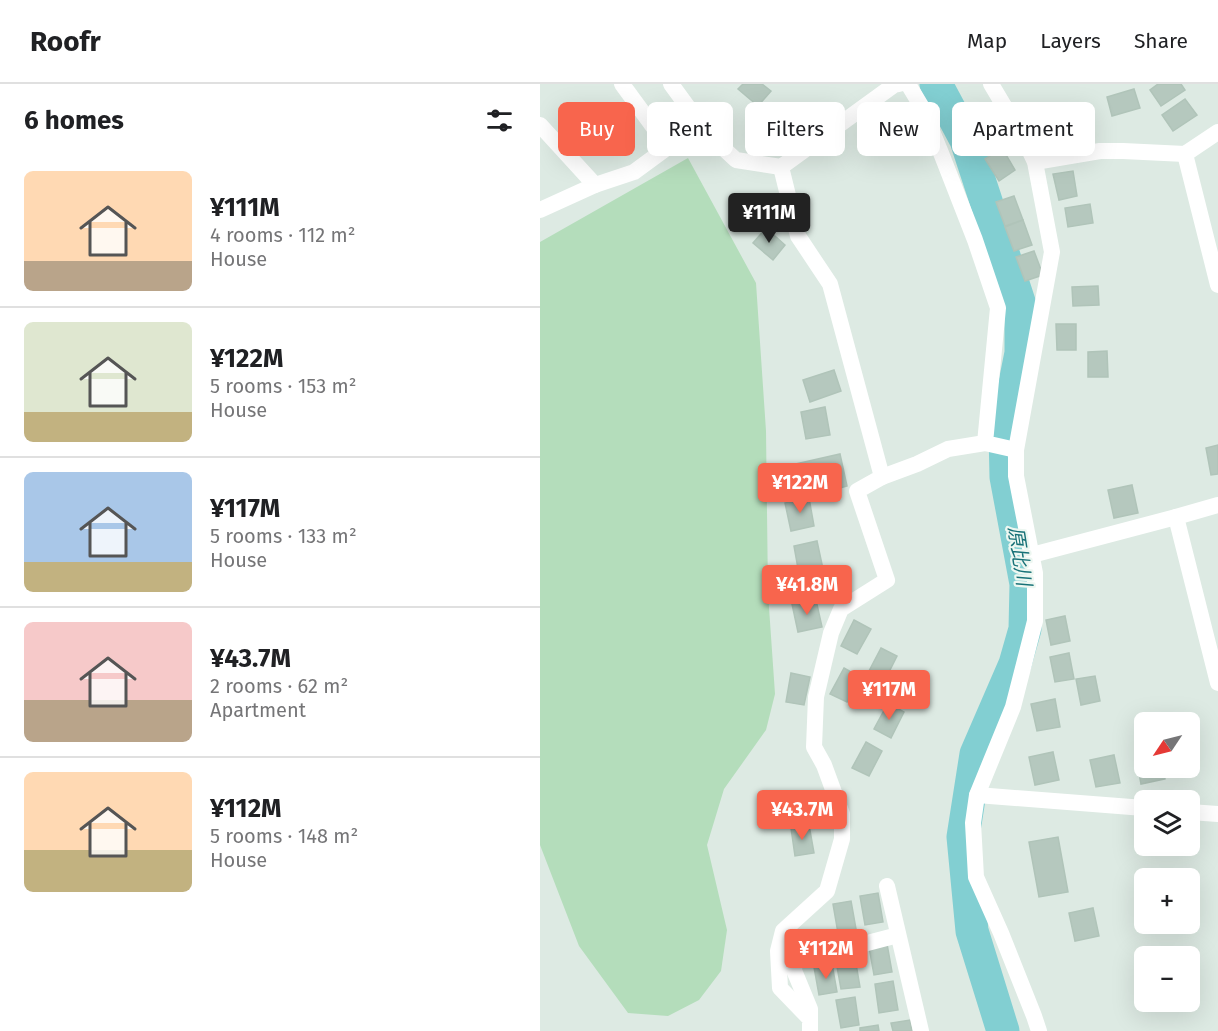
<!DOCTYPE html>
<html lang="en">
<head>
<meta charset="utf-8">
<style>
  body { margin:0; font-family:"Fira Sans","Noto Sans JP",sans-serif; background:#f2f2f2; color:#202124; height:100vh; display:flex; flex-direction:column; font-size:22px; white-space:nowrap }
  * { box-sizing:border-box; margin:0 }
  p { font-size:20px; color:#757577 }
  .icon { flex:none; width:33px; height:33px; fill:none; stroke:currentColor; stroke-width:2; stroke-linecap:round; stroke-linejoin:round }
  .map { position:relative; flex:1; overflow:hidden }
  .side { display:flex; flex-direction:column; background:#fff; width:540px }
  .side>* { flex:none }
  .banner { position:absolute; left:18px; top:18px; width:570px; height:54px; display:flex; gap:12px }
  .needle { width:39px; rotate:235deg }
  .fabs { position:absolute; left:594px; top:628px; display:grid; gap:12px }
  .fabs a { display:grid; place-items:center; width:66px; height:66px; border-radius:9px; background:#fff; box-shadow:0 6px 24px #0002; font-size:30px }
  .price { position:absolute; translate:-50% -51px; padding:0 14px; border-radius:6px; background:#f8654d; color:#fff; font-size:20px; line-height:39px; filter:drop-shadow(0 2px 3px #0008) }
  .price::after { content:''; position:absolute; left:50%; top:36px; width:18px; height:14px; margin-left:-9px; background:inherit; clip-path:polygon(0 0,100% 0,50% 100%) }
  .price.on { background:#222; color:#fff }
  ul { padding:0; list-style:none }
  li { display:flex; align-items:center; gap:18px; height:150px; padding:0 24px }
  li+li { border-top:2px solid #e0e0e0 }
  li span { display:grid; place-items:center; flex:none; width:168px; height:120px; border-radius:9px; color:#555 }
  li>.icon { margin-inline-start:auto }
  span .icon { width:72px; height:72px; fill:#fffc; stroke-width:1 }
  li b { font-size:26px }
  h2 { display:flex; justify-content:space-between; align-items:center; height:72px; padding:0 24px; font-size:26px }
  .tag { padding:0 21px; border-radius:9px; background:#fff; box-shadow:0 6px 24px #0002; font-size:21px; line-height:54px }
  .tag.on { background:#f8654d; color:#fff }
  header { display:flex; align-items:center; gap:36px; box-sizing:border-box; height:84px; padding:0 30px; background:#fff; border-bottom:2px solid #e0e0e0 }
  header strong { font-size:28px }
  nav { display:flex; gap:33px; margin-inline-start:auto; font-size:21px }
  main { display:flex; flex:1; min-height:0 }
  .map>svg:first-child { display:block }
  .green { fill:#b4ddbb }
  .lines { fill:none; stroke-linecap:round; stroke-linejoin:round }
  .river { stroke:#82cfd2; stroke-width:33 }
  .building { fill:#b5c8be; stroke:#b0c4b9; stroke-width:1.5 }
  .minor { stroke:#fff; stroke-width:16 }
  .labels { text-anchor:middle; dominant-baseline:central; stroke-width:4.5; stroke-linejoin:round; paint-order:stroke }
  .water-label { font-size:20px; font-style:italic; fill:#177177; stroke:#edf7f1 }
</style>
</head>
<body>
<header>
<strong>Roofr</strong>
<nav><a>Map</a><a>Layers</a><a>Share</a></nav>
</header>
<main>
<section class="side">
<h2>6 homes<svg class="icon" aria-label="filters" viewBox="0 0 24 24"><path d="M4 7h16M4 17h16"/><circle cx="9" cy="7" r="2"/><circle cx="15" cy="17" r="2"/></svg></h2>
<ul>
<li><span style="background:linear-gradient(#ffd9b3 75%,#b9a48a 0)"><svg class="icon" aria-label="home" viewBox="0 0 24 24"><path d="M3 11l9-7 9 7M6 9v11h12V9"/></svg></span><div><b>¥111M</b><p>4 rooms · 112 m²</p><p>House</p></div></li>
<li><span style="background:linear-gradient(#dfe7d0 75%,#c2b280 0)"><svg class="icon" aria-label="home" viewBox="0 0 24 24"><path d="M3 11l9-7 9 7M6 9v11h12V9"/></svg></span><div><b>¥122M</b><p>5 rooms · 153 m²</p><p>House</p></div></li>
<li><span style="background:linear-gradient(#a9c7e8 75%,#c2b280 0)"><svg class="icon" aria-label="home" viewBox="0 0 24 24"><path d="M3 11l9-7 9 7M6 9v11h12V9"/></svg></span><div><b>¥117M</b><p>5 rooms · 133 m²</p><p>House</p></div></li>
<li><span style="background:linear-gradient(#f6c9c9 65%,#b9a48a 0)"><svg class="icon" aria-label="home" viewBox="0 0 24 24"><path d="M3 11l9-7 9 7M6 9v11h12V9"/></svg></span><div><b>¥43.7M</b><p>2 rooms · 62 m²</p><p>Apartment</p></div></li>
<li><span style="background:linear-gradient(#ffd9b3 65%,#c2b280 0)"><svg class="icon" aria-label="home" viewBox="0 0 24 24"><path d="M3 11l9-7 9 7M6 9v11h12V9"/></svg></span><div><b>¥112M</b><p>5 rooms · 148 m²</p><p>House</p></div></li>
</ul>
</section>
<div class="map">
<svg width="678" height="947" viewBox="0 0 678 947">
  <rect width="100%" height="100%" fill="#ddeae3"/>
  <polygon class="green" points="148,74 216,199 226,347 228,509 235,610 226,646 184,705 167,761 187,846 181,887 159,916 128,932 88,929 39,862 0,761 0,158"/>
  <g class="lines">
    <polyline class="river" points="396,0 426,56 481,224 481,269 465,349 466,393 486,500 485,545 475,580 436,670 423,753 432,847 463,947"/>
  </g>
  <g class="building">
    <polygon points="203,0 222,0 231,7 218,22 198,5"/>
    <polygon points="618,0 641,0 645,6 621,22 610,6"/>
    <polygon points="594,5 600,24 572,32 567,13"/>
    <polygon points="645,15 657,31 633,47 622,31"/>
    <polygon points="462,64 475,86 459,97 445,75"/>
    <polygon points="533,87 537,112 519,116 513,90"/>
    <polygon points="474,112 483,136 465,142 456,118"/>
    <polygon points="550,120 553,139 528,143 525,124"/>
    <polygon points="483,136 492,161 474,167 465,143"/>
    <polygon points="226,144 245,161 233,176 213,159"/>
    <polygon points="494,167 503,191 485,197 476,173"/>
    <polygon points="558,202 559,221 533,222 532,203"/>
    <polygon points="516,240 536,240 536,266 517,266"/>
    <polygon points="567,267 568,293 548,293 548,268"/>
    <polygon points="294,286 301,307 270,318 263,296"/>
    <polygon points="285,323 290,351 266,355 261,328"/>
    <polygon points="678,361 678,390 671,391 666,364"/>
    <polygon points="300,370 307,402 293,406 290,393 246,403 242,383"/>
    <polygon points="592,401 598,429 574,434 568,406"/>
    <polygon points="269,414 274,442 251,447 245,419"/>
    <polygon points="277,457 283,485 259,490 254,462"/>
    <polygon points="276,516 282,543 258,548 252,520"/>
    <polygon points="525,532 530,557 511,561 506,536"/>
    <polygon points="314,536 331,545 317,570 301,562"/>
    <polygon points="341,564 357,572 344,598 328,589"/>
    <polygon points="529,569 534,595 515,598 510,573"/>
    <polygon points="304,584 320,593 307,618 290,610"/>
    <polygon points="251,589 270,593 264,621 246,618"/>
    <polygon points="555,592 560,617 541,621 536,595"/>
    <polygon points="515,615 520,643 497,647 491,620"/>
    <polygon points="348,619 364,628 351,654 334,645"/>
    <polygon points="326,658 342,667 329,692 312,684"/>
    <polygon points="513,668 519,696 495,701 489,673"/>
    <polygon points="604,670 604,684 623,684 625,695 601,700 596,672"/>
    <polygon points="574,671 580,699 556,703 550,676"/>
    <polygon points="269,741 274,769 255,772 251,744"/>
    <polygon points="518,753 528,808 499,813 489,758"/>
    <polygon points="338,809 343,838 325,841 320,812"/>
    <polygon points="311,817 316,845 298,849 293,820"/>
    <polygon points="553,824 559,852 535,857 529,829"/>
    <polygon points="347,860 352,888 334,891 329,863"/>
    <polygon points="315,874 320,903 301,905 296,877"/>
    <polygon points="292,880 297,908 279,911 274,883"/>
    <polygon points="353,897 358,926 339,929 335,900"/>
    <polygon points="315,913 319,941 301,944 296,916"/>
    <polygon points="370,936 372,947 353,947 351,939"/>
    <polygon points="338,941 339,947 320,947 320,944"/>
  </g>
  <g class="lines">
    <g class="minor">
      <polyline points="82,0 128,63"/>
      <polyline points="131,0 166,48 196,76 241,83 354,1 359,0"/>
      <polyline points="368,0 383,25 401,69 435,156 458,224 445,359 476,366"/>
      <polyline points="451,0 486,59 495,78 512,168 476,366 476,392 495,489 495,537 473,623 437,711 433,739 436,793 461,849 494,932 499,947"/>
      <polyline points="0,41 55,101"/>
      <polyline points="645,70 678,201"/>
      <polyline points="495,78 560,67 583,67 645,70 678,48"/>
      <polyline points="241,83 258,152 290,200 342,393 317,407 347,496 301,525 291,549 276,613 274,663 284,681 302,730 302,755 287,807 243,847 238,867 240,904 270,935 270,947"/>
      <polyline points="0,126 55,101 94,88 128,63 166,48"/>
      <polyline points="342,393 377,380 408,365 445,359"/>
      <polyline points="678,421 636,433 678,599"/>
      <polyline points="492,471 636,433"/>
      <polyline points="437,711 604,724"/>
      <polyline points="650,728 678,730"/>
      <polyline points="347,802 381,947"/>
      <polyline points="270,934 270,925 251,879 358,851"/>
    </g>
  </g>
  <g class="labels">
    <g class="water-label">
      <text transform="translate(480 472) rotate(81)">原比川</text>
    </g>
  </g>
</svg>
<div class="fabs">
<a><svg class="needle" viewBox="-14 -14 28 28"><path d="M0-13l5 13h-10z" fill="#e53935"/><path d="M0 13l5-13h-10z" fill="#757577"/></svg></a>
<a><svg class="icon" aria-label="layers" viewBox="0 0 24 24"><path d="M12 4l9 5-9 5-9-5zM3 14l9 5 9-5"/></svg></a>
<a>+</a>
<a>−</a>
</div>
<b class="price on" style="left:229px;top:160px">¥111M</b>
<b class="price" style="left:260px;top:430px">¥122M</b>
<b class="price" style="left:267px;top:532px">¥41.8M</b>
<b class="price" style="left:349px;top:637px">¥117M</b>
<b class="price" style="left:262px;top:757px">¥43.7M</b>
<b class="price" style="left:286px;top:896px">¥112M</b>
<div class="banner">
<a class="tag on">Buy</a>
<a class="tag">Rent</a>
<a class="tag">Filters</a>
<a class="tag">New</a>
<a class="tag">Apartment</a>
</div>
</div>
</main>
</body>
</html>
